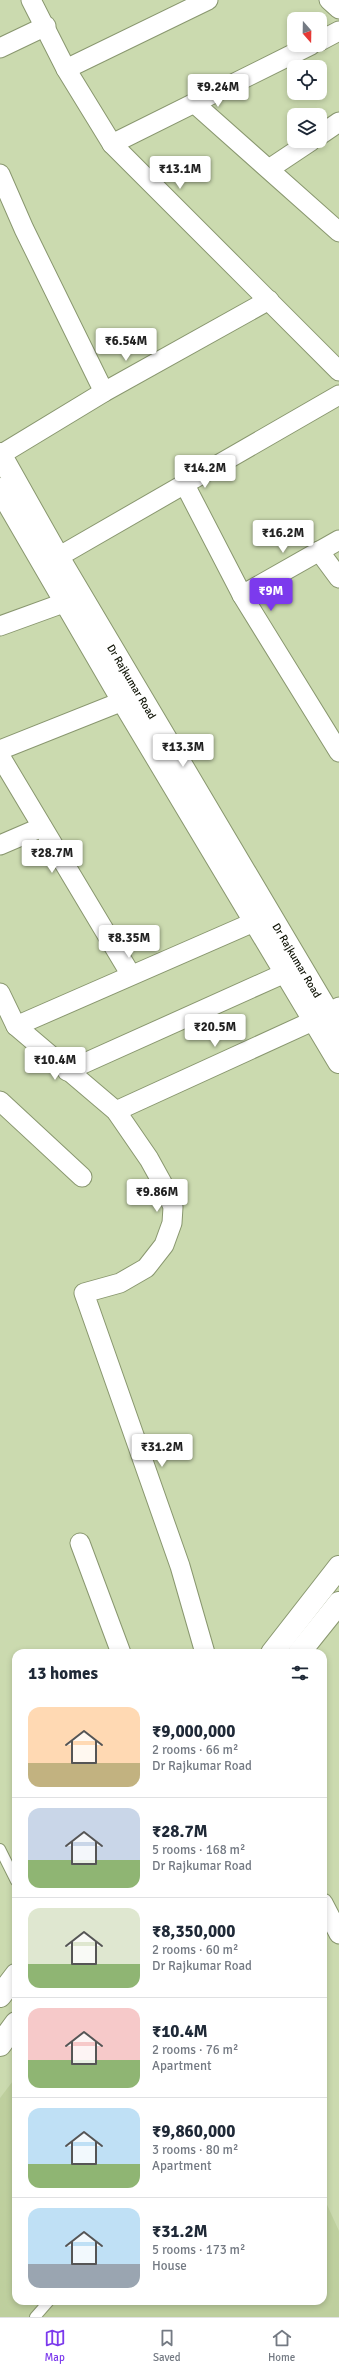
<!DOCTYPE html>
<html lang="en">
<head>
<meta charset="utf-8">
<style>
  body { margin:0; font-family:Signika,sans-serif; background:#f2f2f3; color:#1f2937; height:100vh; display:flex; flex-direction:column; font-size:15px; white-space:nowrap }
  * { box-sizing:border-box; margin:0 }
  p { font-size:13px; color:#747a83 }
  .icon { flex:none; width:22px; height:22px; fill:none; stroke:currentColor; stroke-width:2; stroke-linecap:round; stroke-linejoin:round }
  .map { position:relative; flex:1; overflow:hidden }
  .drawer { position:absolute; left:12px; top:1649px; width:315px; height:656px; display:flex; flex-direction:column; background:#fff; border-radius:12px; box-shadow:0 2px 6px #0003 }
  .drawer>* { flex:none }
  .needle { width:26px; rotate:160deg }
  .controls { position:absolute; left:287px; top:12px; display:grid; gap:8px }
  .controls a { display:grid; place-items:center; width:40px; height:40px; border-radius:8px; background:#fff; box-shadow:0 2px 6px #0003; font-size:20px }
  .price { position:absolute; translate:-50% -34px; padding:0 9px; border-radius:4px; background:#fff; color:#222; font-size:13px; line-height:26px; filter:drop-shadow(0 1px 2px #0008) }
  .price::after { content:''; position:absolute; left:50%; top:24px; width:12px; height:9px; margin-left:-6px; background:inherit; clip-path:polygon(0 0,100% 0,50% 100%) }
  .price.active { background:#7c3aed; color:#fff }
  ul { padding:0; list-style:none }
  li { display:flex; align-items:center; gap:12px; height:100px; padding:0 16px }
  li+li { border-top:1px solid #e0e1e3 }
  li span { display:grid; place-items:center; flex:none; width:112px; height:80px; border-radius:12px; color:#555 }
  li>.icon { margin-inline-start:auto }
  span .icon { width:48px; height:48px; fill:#fffc; stroke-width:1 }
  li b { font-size:17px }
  h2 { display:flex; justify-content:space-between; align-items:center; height:48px; padding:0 16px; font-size:17px }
  .dock { display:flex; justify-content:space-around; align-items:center; height:56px; border-top:1px solid #e0e1e3; background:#fff; font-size:11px; color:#747a83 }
  .dock a { display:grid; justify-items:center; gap:2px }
  .dock .active { color:#7c3aed }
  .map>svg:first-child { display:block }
  .built { fill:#becf9e }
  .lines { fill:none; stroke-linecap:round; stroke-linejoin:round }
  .lane-casing { stroke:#89976f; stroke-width:12 }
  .street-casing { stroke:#89976f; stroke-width:21 }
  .secondary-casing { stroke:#89976f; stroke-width:24 }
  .lane { stroke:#fff; stroke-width:10 }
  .street { stroke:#fff; stroke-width:19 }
  .secondary { stroke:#fff; stroke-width:22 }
  .labels { text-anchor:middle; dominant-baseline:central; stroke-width:3; stroke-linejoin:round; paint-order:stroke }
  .street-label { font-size:11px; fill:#0f1305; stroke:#d8e7bc }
</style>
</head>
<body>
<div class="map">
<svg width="339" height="2317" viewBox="0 0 339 2317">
  <rect width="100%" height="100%" fill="#cbdaaf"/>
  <polygon class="built" points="16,2077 16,2301 323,2301 323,2196 339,2231 339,2317 0,2317 0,2098"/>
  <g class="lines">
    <defs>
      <g id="lane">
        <polyline points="0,1849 16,1881"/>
        <polyline points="35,2317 49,2301"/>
      </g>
      <g id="street">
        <polyline points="31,0 66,69 112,144 339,371"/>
        <polyline points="329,0 339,9"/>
        <polyline points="320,41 339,31"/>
        <polyline points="0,48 46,26"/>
        <polyline points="66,69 208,0"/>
        <polyline points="194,103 339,232"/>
        <polyline points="320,135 339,122"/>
        <polyline points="112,144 311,45"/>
        <polyline points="269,169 311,141"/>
        <polyline points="0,174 24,229 104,392"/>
        <polyline points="0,455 104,392 269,300"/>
        <polyline points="184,483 242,595 339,752"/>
        <polyline points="319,551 339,578"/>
        <polyline points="58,557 339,395"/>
        <polyline points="242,595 339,540"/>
        <polyline points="0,626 80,597"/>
        <polyline points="0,750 123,701"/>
        <polyline points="0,756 131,975"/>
        <polyline points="0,845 42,827"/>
        <polyline points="0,993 16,1026 116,1111 149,1159 165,1188 173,1207 172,1223 164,1245 146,1268 120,1283 84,1293 180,1566 205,1653"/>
        <polyline points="16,1026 254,922"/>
        <polyline points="67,1071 285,973"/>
        <polyline points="0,1101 82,1177"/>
        <polyline points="116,1111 328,1014 339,1007"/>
        <polyline points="80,1543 121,1653"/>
        <polyline points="323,1903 339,1934"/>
      </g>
      <g id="secondary">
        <path id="s1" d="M0 454 58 557 339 1031"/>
        <polyline points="0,489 123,701 339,1062"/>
        <polyline points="272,1653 339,1567"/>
        <polyline points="299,1653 339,1603"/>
        <polyline points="0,1996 16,1975"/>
        <polyline points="0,2045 16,2023"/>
      </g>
    </defs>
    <use href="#lane" class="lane-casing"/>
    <use href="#street" class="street-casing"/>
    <use href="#secondary" class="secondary-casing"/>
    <use href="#lane" class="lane"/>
    <use href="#street" class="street"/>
    <use href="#secondary" class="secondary"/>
  </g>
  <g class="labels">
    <g class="street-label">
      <text stroke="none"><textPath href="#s1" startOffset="263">Dr Rajkumar Road</textPath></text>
      <text stroke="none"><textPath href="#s1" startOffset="587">Dr Rajkumar Road</textPath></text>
    </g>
  </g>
</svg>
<div class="controls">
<a><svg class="needle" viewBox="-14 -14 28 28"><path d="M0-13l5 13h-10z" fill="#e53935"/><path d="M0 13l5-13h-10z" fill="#747a83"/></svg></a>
<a><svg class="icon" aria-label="locate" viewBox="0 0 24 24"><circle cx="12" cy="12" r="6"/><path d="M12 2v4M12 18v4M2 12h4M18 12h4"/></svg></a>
<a><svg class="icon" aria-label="layers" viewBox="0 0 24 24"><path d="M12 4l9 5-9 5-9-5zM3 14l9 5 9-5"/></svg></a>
</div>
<b class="price" style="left:218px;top:108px">₹9.24M</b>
<b class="price" style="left:180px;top:190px">₹13.1M</b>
<b class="price" style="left:126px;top:362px">₹6.54M</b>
<b class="price" style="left:205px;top:489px">₹14.2M</b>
<b class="price" style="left:283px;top:554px">₹16.2M</b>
<b class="price active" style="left:271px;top:612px">₹9M</b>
<b class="price" style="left:183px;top:768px">₹13.3M</b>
<b class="price" style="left:52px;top:874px">₹28.7M</b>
<b class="price" style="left:129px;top:959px">₹8.35M</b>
<b class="price" style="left:215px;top:1048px">₹20.5M</b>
<b class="price" style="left:55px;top:1081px">₹10.4M</b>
<b class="price" style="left:157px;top:1213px">₹9.86M</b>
<b class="price" style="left:162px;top:1468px">₹31.2M</b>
<section class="drawer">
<h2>13 homes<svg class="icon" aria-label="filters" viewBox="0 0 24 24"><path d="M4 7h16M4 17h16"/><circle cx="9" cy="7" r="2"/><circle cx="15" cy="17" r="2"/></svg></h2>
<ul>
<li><span style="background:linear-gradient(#ffd9b3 70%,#c2b280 0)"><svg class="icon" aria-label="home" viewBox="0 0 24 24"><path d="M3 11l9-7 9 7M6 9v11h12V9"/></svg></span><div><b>₹9,000,000</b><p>2 rooms · 66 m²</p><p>Dr Rajkumar Road</p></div></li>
<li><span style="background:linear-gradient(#c9d6e8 65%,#8fb573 0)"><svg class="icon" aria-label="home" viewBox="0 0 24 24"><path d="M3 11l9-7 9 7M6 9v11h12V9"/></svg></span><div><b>₹28.7M</b><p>5 rooms · 168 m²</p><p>Dr Rajkumar Road</p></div></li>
<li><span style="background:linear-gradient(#dfe7d0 70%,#8fb573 0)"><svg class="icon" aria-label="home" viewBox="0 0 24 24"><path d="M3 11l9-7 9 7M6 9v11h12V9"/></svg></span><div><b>₹8,350,000</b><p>2 rooms · 60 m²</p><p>Dr Rajkumar Road</p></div></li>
<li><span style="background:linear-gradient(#f6c9c9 65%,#8fb573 0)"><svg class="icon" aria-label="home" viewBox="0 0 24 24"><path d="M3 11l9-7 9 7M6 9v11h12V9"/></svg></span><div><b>₹10.4M</b><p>2 rooms · 76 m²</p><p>Apartment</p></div></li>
<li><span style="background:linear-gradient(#bfe0f5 70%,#8fb573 0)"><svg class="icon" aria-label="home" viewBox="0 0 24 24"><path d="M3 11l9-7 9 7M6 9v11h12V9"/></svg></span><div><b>₹9,860,000</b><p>3 rooms · 80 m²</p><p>Apartment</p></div></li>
<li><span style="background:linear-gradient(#bfe0f5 70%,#9aa5b1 0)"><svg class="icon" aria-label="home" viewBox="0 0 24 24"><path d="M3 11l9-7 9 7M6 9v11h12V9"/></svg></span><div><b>₹31.2M</b><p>5 rooms · 173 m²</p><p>House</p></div></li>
</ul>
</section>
</div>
<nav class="dock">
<a class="active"><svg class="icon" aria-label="map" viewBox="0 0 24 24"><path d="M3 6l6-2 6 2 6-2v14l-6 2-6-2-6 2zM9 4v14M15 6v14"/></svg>Map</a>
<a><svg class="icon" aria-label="saved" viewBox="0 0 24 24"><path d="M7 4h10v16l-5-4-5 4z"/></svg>Saved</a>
<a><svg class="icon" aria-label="home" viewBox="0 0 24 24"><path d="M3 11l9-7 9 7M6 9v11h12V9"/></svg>Home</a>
</nav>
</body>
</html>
